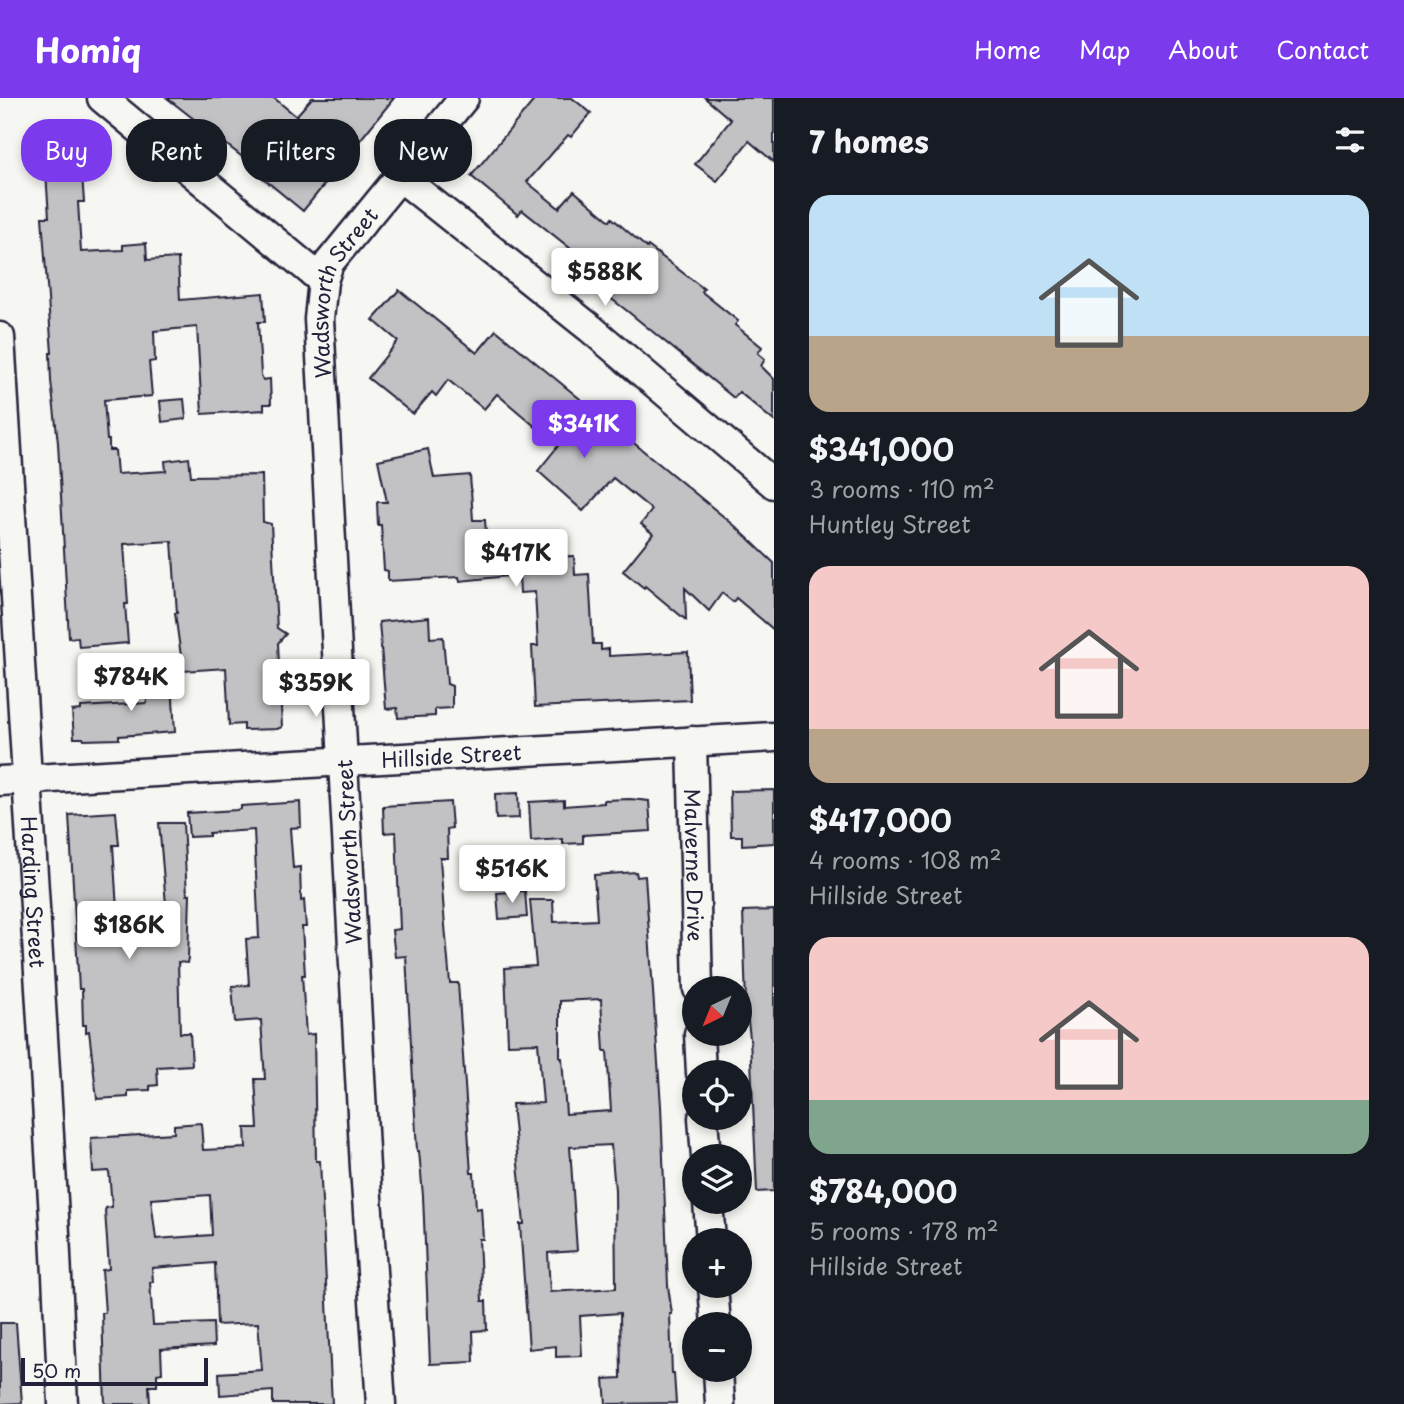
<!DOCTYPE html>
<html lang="en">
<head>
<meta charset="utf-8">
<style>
  body { margin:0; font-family:"Playpen Sans",sans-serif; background:#20242c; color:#f1f3f6; height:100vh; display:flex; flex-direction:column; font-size:26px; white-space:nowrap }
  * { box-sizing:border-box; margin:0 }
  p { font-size:23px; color:#9ea1a6 }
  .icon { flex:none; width:38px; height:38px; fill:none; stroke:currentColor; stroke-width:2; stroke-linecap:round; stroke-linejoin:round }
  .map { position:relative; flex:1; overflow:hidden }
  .drawer { display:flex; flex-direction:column; background:#171b24; width:630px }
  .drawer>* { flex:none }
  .guide { position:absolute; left:21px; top:21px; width:648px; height:63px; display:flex; gap:14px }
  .needle { width:46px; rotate:223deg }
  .fabs { position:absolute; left:682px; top:878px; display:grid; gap:14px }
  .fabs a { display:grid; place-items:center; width:70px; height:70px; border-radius:50%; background:#171b24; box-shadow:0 4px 10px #0003; font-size:35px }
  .scale { position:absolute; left:21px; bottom:18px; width:187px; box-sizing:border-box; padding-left:7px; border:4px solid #22223b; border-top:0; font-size:19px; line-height:24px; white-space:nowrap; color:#22223b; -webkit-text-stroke:5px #f6f6f2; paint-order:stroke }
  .price { position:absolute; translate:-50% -60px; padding:0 16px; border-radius:7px; background:#fff; color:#222; font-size:23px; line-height:46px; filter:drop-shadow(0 2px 4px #0008) }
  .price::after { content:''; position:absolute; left:50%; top:42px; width:21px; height:16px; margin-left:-10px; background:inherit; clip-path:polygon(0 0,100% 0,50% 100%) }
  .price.active { background:#7c3aed; color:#fff }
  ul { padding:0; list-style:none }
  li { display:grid; align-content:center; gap:14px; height:371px; padding:0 35px }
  li span { display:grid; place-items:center; height:217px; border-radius:21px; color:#555 }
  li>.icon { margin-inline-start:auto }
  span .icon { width:126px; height:126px; fill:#fffc; stroke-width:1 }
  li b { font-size:30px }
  h2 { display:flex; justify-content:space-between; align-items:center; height:84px; padding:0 35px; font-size:30px }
  .chip { padding:0 24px; border-radius:28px; background:#171b24; box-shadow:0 4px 10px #0003; font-size:24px; line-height:63px }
  .chip.active { background:#7c3aed; color:#fff }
  header { display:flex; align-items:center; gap:42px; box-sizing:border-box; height:98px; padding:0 35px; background:#7c3aed; color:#fff }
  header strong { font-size:33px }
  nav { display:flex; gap:38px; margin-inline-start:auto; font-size:24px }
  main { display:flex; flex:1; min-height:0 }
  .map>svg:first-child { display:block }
  .building { fill:#c2c2c4; stroke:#22223b; stroke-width:2; fill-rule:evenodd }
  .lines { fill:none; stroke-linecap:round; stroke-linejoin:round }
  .minor-casing { stroke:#22223b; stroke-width:33 }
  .minor { stroke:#f6f6f2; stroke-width:28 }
  .labels { text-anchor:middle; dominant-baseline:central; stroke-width:5; stroke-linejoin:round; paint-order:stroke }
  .street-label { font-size:21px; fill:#22223b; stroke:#f6f6f2 }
</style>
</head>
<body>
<header>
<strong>Homiq</strong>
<nav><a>Home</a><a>Map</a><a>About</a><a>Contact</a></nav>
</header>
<main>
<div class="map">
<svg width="774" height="1306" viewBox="0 0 774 1306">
  <rect width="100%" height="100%" fill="#f6f6f2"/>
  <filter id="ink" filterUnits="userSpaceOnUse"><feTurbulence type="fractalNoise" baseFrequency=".0143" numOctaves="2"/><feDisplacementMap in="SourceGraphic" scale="14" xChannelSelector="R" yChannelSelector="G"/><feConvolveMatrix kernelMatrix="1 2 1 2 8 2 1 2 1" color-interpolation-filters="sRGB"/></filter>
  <g filter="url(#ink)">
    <g class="building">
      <polygon points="167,0 274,0 296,18 312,0 394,0 303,113 248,68 250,65"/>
      <polygon points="536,0 572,0 591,15 571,39 568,37 527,84 559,110 574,93 610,123 612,120 647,150 648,148 704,191 702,194 738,223 735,227 762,249 758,255 765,261 761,268 774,281 774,323 739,294 734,300 626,212 589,184 588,186 572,173 574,170 568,165 576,155 522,112 518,117 471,78"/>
      <polygon points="705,0 774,0 774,64 749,43 717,83 695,66 731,22"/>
      <polygon points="73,28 75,65 81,65 82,76 84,104 78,104 81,154 123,152 123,147 146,145 147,162 178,160 180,202 263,195 265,224 258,224 261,277 263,282 270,281 271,306 264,306 264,312 202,316 197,229 154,233 155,263 149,264 152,298 104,302 107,342 109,342 109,352 115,352 117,376 166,373 165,363 189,360 191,378 262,377 263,424 271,426 277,530 286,536 278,545 282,629 277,631 244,632 244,626 229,627 226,570 183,573 175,515 177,515 172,443 124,446 128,506 125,506 128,545 79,549 78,539 69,540 58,345 51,283 50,255 52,255 42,119 49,119 43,29"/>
      <polygon points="399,192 477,255 496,232 735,428 774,465 774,532 736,500 733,504 722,495 709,513 685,490 686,522 645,488 644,490 623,473 653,436 641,426 652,412 613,380 583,413 538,373 558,348 497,296 484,311 448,282 436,298 432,294 413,316 368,280 398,243 373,222"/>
      <polygon points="184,301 186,321 162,324 160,303"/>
      <polygon points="428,351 434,380 470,377 473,422 485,422 487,449 552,446 541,459 574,458 575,477 589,476 593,546 601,546 601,552 609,551 609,558 688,554 690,602 535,609 532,548 538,548 535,494 520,495 519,477 460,483 459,479 388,483 388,473 384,472 381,427 378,427 377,404 387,404 378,362"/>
      <polygon points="429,519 430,540 443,539 447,586 452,588 452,610 435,611 435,618 398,620 397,610 386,611 379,524"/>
      <polygon points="171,569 175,634 119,638 119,641 84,642 83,640 74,640 72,613 81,612 81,609 147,605 145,571"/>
      <polygon points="774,692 774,745 742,747 742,738 731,738 730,693"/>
      <polygon points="518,695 519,720 496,721 495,696"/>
      <polygon points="630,701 649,703 651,733 583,737 583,745 563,746 563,741 531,743 529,704 564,702 564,708 604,705 604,702"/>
      <path d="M300 704 301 729 290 730 293 770 300 769 301 803 304 802 306 829H302L305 877H302L306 937 314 936 316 1063H320L332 1306H273V1293L220 1297 219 1275 262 1272 258 1225 217 1227 215 1165 152 1170 153 1184H150L153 1227 213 1225 214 1248 161 1251 162 1275 157 1276V1288H149L150 1306H105L102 1215H105L102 1172 109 1171 105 1113 106 1110 112 1109 109 1073 93 1074 91 1040 174 1035V1027L201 1025 203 1052 246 1050 245 1030H258L255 981H265L261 922 235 924 232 888 249 887 246 841 259 840 254 732 209 735V738L189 739 187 715 237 712 241 711V708ZM210 1097 212 1137 156 1141 151 1101Z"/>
      <polygon points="450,704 452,730 447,731 448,760 440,760 444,816 450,885 458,885 471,1075 474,1075 476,1111 481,1110 483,1141 479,1141 482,1203 486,1203 487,1232 473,1233 474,1264 430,1266 423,1098 419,1053 417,1053 406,858 395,859 392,832 400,831 396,734 384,735 383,708"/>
      <polygon points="116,714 119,747 113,747 117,812 127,811 127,821 167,818 159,725 183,725 187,797 190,796 188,860 187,865 178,864 180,935 190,935 192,967 157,969 158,987 150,988 150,992 128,993 128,999 97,1001 89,933 86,934 86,927 83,927 82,891 79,891 69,717"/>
      <path d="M636 774 637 779 645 778 661 1008 668 1188 672 1216H670L672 1276H674L676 1305 606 1306 604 1281 621 1280 620 1215 580 1218 582 1258 556 1259V1248L529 1251 520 1126H524L512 1006 543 1005 538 945 508 946 505 870 536 868 530 802H553L554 824 597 822 594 777ZM601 901 604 953H607L611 1013 566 1016 562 960H560V903ZM611 1047 615 1092 616 1190 550 1194 548 1155 577 1153 570 1049Z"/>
      <polygon points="525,793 527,819 499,821 497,795"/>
      <polygon points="774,812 774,1093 757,1094 750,940 746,906 743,813"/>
      <polygon points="0,1225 16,1225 22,1305 0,1306"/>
    </g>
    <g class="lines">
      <defs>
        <g id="minor">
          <polyline points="102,0 323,183"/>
          <polyline points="399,78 590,230 774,386"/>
          <path id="s1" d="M0 239 55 1135 63 1306"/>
          <path id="s2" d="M692 643 698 891"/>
          <path id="s3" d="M0 683C258 669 516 652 774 639"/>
          <polyline points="699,936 701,975"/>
          <polyline points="703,1020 706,1059"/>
          <polyline points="708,1104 711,1143"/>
          <polyline points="713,1188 716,1227"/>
          <polyline points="718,1272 720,1306"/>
          <path id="s4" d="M381 1306 365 1070 319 221 323 183 329 165 464 0"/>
        </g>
      </defs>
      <use href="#minor" class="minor-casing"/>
      <use href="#minor" class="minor"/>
    </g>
  </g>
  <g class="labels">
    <g class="street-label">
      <text stroke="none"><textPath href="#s4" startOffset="1120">Wadsworth Street</textPath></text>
      <text stroke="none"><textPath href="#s3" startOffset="452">Hillside Street</textPath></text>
      <text transform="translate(348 754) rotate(-93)">Wadsworth Street</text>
      <text stroke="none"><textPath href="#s2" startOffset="124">Malverne Drive</textPath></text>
      <text stroke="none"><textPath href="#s1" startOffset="556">Harding Street</textPath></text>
    </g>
  </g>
</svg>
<div class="fabs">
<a><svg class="needle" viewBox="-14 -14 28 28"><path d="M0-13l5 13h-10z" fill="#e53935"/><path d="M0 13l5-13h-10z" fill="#9ea1a6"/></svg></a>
<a><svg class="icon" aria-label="locate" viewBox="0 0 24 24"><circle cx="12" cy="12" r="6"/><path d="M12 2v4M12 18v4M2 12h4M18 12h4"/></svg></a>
<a><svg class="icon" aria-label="layers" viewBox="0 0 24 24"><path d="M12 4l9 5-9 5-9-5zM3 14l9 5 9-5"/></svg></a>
<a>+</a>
<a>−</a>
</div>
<div class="scale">50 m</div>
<b class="price" style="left:605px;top:210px">$588K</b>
<b class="price active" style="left:584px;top:362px">$341K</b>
<b class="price" style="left:516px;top:491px">$417K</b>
<b class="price" style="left:131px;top:615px">$784K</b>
<b class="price" style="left:316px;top:621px">$359K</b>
<b class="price" style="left:512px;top:807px">$516K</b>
<b class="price" style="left:129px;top:863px">$186K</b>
<div class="guide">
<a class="chip active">Buy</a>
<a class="chip">Rent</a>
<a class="chip">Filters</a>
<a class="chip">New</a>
</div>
</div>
<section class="drawer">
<h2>7 homes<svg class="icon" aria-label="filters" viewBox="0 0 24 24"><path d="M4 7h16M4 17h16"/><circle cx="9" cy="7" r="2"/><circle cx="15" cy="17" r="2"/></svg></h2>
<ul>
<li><span style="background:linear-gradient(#bfe0f5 65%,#b9a48a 0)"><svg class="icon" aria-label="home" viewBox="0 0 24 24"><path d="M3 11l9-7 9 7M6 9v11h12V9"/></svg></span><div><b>$341,000</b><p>3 rooms · 110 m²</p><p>Huntley Street</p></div></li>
<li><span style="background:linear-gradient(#f6c9c9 75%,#b9a48a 0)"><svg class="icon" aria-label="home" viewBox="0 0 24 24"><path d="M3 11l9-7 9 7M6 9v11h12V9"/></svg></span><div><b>$417,000</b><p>4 rooms · 108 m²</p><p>Hillside Street</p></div></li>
<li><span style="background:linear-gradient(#f6c9c9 75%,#7fa58c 0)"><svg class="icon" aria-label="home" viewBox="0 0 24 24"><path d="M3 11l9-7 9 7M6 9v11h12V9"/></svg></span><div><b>$784,000</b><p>5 rooms · 178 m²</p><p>Hillside Street</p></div></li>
</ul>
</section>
</main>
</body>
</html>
